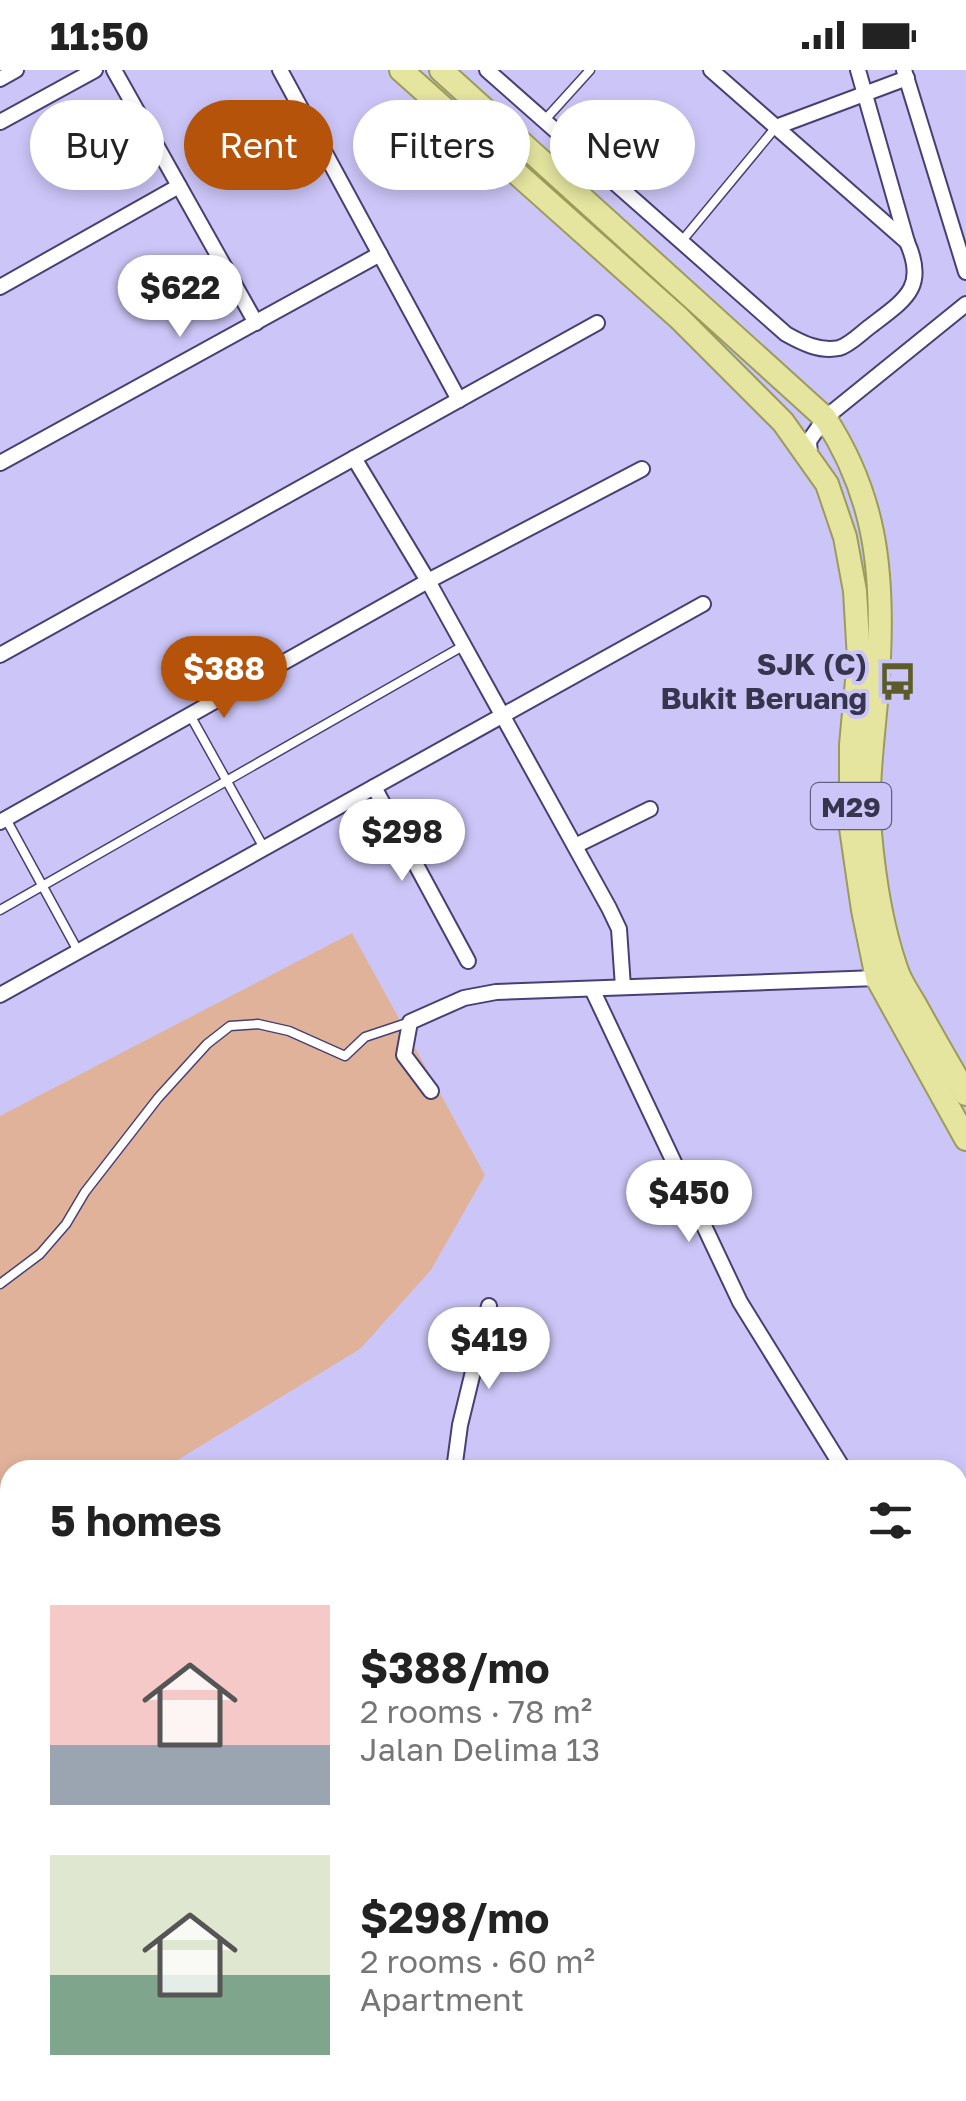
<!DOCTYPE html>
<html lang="en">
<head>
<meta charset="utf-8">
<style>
  body { margin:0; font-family:"Golos Text",sans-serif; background:#f6f6f6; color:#222; height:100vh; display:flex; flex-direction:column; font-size:38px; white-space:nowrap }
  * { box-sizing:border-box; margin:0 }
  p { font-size:32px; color:#767676 }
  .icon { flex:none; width:55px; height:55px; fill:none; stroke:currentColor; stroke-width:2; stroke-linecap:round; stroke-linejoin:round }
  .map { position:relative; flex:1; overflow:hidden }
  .panel { position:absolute; left:0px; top:1390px; width:968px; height:642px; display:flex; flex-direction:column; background:#fff; border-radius:30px 30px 0 0; box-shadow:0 5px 15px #0003 }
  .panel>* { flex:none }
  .top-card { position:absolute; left:30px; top:30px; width:908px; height:90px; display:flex; gap:20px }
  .price { position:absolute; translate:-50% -85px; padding:0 22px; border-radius:35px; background:#fff; color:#222; font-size:32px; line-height:65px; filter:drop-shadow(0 2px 5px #0008) }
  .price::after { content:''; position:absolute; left:50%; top:60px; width:30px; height:22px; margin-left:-15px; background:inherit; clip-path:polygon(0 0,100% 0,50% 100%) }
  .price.active { background:#b45309; color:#fff }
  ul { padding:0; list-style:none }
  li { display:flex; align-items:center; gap:30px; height:250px; padding:0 50px }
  li span { display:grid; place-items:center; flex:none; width:280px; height:200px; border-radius:0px; color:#555 }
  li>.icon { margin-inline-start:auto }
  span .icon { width:120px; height:120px; fill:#fffc; stroke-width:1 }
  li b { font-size:42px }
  h2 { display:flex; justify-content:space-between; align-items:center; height:120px; padding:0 50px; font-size:42px }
  .chip { padding:0 35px; border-radius:45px; background:#fff; box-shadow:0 5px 15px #0003; font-size:35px; line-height:90px }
  .chip.active { background:#b45309; color:#fff }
  .status { display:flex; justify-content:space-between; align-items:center; height:70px; padding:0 50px; background:#fff; direction:ltr }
  .status svg { height:28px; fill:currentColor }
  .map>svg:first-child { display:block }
  .green { fill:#e1b29a }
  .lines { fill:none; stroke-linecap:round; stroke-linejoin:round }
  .lane-casing { stroke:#483f73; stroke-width:11 }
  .street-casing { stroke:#483f73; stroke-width:18 }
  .primary-casing { stroke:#9c9c5a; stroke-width:26 }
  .lane { stroke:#fff; stroke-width:8 }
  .street { stroke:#fff; stroke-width:14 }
  .primary { stroke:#e5e5a0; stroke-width:22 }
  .labels { text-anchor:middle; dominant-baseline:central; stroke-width:8; stroke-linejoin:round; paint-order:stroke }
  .shield { fill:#cbc6f7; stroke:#636080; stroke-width:2.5 }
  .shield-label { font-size:28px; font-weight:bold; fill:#37344d }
  .poi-label { font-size:30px; font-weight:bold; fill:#37344d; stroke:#cbc6f7; text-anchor:end }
</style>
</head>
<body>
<div class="status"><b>11:50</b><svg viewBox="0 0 49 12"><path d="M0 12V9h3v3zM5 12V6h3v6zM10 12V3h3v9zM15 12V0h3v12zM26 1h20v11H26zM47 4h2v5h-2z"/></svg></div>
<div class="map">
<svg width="966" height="2031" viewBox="0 0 966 2031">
  <rect width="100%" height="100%" fill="#cbc6f7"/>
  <polygon class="green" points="352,863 485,1105 431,1200 360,1279 161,1400 10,1400 10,1492 0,1498 0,1046"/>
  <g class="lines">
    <defs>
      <g id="lane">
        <polyline points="543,52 590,0"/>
        <polyline points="681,172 776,57"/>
        <polyline points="190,645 264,778"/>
        <polyline points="6,749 78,881"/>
        <polyline points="0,840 463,576"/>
        <polyline points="0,1214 40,1184 66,1154 85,1122 158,1028 207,974 230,956 258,954 289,961 345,986 365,967 410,952"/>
      </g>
      <g id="street">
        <polyline points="114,0 256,253"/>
        <polyline points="280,0 459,330"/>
        <path d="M487 0 786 264C802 273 820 282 839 278 850 275 862 262 872 255 906 229 927 217 907 172L711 0"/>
        <polyline points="858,0 907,172"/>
        <polyline points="904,0 966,202"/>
        <polyline points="0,9 16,0"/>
        <polyline points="0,52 95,0"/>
        <polyline points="776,57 907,8"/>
        <polyline points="0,217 179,116"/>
        <polyline points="810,386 809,371 825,348 966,234"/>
        <polyline points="354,388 428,511 609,838 619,859 623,917"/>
        <polyline points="0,393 380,184"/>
        <polyline points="0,585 597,253"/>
        <polyline points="374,717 468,891"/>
        <polyline points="0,752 428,511 642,399"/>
        <polyline points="575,776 650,739"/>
        <polyline points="592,919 740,1232 844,1400"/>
        <polyline points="0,925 703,534"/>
        <polyline points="431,1021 404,985 410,952 464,928 496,922 877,908"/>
        <polyline points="454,1400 460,1355 489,1236"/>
        <polyline points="958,1539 966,1540"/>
        <polyline points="958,1672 966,1675"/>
        <polyline points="0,1802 10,1793"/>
        <polyline points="958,1887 966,1890"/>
        <polyline points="0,1999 10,1990"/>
        <polyline points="0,2012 15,2031"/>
        <polyline points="451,2022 455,2031"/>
        <polyline points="381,2031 390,2022"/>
        <polyline points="559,2031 565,2022"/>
        <polyline points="757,2031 759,2022"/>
      </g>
      <g id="primary">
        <polyline points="401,0 679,248 783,352 827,414 845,467 855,521 859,589 851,675 851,758 863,840 877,908 966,1069"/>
        <path d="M441 0 825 348C875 425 883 498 879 588 877 647 865 705 870 763 874 808 881 855 896 898 900 912 910 925 917 938 933 967 950 996 966 1024"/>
      </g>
    </defs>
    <use href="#lane" class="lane-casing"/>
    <use href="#street" class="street-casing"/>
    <use href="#primary" class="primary-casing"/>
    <use href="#lane" class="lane"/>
    <use href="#street" class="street"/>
    <use href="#primary" class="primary"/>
  </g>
  <defs>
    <symbol id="bus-bare" viewBox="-9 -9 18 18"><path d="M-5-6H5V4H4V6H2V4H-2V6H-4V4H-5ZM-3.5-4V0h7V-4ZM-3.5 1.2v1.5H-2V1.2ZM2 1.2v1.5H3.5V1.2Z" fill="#5b5c29" stroke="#cbc6f7" stroke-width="2.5" paint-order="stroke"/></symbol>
  </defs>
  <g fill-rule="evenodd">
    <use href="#bus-bare" x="870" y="584" width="55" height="55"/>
  </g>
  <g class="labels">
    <rect class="shield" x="811" y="713" width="80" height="46" rx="8"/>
    <g class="shield-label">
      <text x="851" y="736">M29</text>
    </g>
    <g class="poi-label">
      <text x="867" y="594">SJK (C)<tspan x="867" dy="34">Bukit Beruang</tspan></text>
    </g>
  </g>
</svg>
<b class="price" style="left:180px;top:270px">$622</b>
<b class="price active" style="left:224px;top:651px">$388</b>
<b class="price" style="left:402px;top:814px">$298</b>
<b class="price" style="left:689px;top:1175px">$450</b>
<b class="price" style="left:489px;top:1322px">$419</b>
<div class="top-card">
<a class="chip">Buy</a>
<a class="chip active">Rent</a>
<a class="chip">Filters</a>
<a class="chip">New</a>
</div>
<section class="panel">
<h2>5 homes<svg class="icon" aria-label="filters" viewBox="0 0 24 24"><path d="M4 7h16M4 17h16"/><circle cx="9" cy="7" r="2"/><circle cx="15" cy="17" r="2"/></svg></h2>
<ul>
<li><span style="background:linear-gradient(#f6c9c9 70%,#9aa5b1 0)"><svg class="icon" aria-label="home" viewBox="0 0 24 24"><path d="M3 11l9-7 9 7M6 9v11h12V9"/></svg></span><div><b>$388/mo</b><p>2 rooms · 78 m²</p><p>Jalan Delima 13</p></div></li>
<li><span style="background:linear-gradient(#dfe7d0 60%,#7fa58c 0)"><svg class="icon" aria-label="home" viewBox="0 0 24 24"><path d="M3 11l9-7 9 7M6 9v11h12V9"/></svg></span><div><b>$298/mo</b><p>2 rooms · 60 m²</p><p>Apartment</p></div></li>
</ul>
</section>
</div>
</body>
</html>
